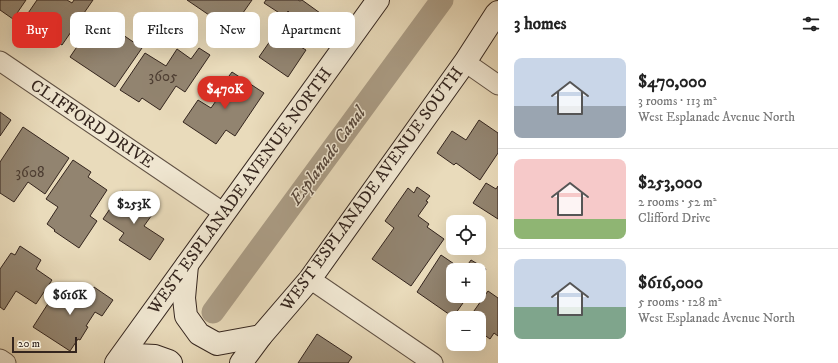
<!DOCTYPE html>
<html lang="en">
<head>
<meta charset="utf-8">
<style>
  body { margin:0; font-family:"IM FELL DW Pica",serif; background:#f6f6f6; color:#222; height:100vh; display:flex; flex-direction:column; font-size:15px; white-space:nowrap }
  * { box-sizing:border-box; margin:0 }
  p { font-size:13px; color:#767676 }
  .icon { flex:none; width:22px; height:22px; fill:none; stroke:currentColor; stroke-width:2; stroke-linecap:round; stroke-linejoin:round }
  .map { position:relative; flex:1; overflow:hidden }
  .panel { display:flex; flex-direction:column; background:#fff; width:340px }
  .panel>* { flex:none }
  .banner { position:absolute; left:12px; top:12px; width:380px; height:36px; display:flex; gap:8px }
  .controls { position:absolute; left:446px; top:215px; display:grid; gap:8px }
  .controls a { display:grid; place-items:center; width:40px; height:40px; border-radius:8px; background:#fff; box-shadow:0 4px 16px #0002; font-size:20px }
  .scale { position:absolute; left:12px; bottom:10px; width:65px; box-sizing:border-box; padding-left:4px; border:2px solid #34251e; border-top:0; font-size:11px; line-height:14px; white-space:nowrap; color:#34251e; -webkit-text-stroke:3px #f1e8d3; paint-order:stroke }
  .price { position:absolute; translate:-50% -34px; padding:0 9px; border-radius:14px; background:#fff; color:#222; font-size:13px; line-height:26px; filter:drop-shadow(0 1px 2px #0008) }
  .price::after { content:''; position:absolute; left:50%; top:24px; width:12px; height:9px; margin-left:-6px; background:inherit; clip-path:polygon(0 0,100% 0,50% 100%) }
  .price.selected { background:#d93025; color:#fff }
  ul { padding:0; list-style:none }
  li { display:flex; align-items:center; gap:12px; height:100px; padding:0 16px }
  li+li { border-top:1px solid #e0e0e0 }
  li span { display:grid; place-items:center; flex:none; width:112px; height:80px; border-radius:8px; color:#555 }
  li>.icon { margin-inline-start:auto }
  span .icon { width:48px; height:48px; fill:#fffc; stroke-width:1 }
  li b { font-size:17px }
  h2 { display:flex; justify-content:space-between; align-items:center; height:48px; padding:0 16px; font-size:17px }
  .pill { padding:0 14px; border-radius:8px; background:#fff; box-shadow:0 4px 16px #0002; font-size:14px; line-height:36px }
  .pill.selected { background:#d93025; color:#fff }
  main { display:flex; flex:1; min-height:0 }
  .map>svg:first-child { display:block }
  .lines { fill:none; stroke-linecap:round; stroke-linejoin:round }
  .canal { stroke:#ab9d86; stroke-width:23 }
  .building { fill:#928470; stroke:#34251e }
  .street-casing { stroke:#615245; stroke-width:21 }
  .secondary-casing { stroke:#34251e; stroke-width:24 }
  .street { stroke:#f1e8d3; stroke-width:19 }
  .secondary { stroke:#f1e8d3; stroke-width:22 }
  .labels { text-anchor:middle; dominant-baseline:central; stroke-width:3; stroke-linejoin:round; paint-order:stroke }
  .number-label { font-size:15px; fill:#4c3d32 }
  .street-label { font-size:17px; fill:#34251e; stroke:#f1e8d3 }
  .water-label { font-size:18px; font-style:italic; fill:#58493d; stroke:#f1e8d3 }
</style>
</head>
<body>
<main>
<div class="map">
<svg width="498" height="363" viewBox="0 0 498 363">
  <rect width="100%" height="100%" fill="#e9dbbb"/>
  <filter id="stains"><feTurbulence type="fractalNoise" baseFrequency=".005" numOctaves="4"/><feColorMatrix values="0 0 0 0 .2 0 0 0 0 .09 0 0 0 0 .02 0 0 0 .5 -.17"/></filter>
  <radialGradient id="worn" r=".72"><stop offset=".6" stop-color="#630" stop-opacity="0"/><stop offset="1" stop-color="#630" stop-opacity=".3"/></radialGradient>
  <g class="lines">
    <polyline class="canal" points="213,312 442,0"/>
  </g>
  <g class="building">
    <polygon points="0,0 26,0 13,19 0,10"/>
    <polygon points="37,0 67,0 72,3 74,0 93,0 62,45 46,35 44,38 22,22"/>
    <polygon points="187,0 252,0 231,30"/>
    <polygon points="266,0 298,0 300,1 302,0 327,18 309,44 303,40 299,46 306,50 288,77 259,57 277,31 287,37 292,31 283,25 290,13 288,11 284,16 264,3"/>
    <polygon points="97,17 142,48 115,87 70,57"/>
    <polygon points="199,48 210,55 185,92 176,86 160,110 142,98 139,102 120,90 145,53 166,66 177,49 191,59"/>
    <polygon points="232,72 264,93 235,136 226,130 216,144 183,122 198,100 211,108 232,78 229,76"/>
    <polygon points="0,112 11,120 0,136"/>
    <polygon points="479,120 498,133 498,153 480,180 456,163 454,165 437,153 452,131 466,140"/>
    <polygon points="23,127 69,158 45,194 28,182 14,202 0,193 0,162"/>
    <polygon points="73,160 91,172 88,177 107,190 90,216 97,221 79,248 54,231 55,230 47,224 58,207 46,199"/>
    <polygon points="486,183 496,189 498,186 498,219 473,203"/>
    <polygon points="417,187 430,196 426,201 428,202 418,216 429,224 427,227 444,239 411,286 372,259 394,228 385,221 408,188 414,193"/>
    <polygon points="122,191 154,212 144,226 164,239 150,260 119,240 124,233 103,219"/>
    <polygon points="20,246 41,260 36,269 52,280 36,304 16,291 4,310 0,307 0,269 11,253 15,255"/>
    <polygon points="441,255 463,270 453,270 453,296 468,296 453,317 417,292"/>
    <polygon points="471,260 486,269 479,279 479,270 464,270"/>
    <polygon points="94,287 113,300 102,316 95,312 86,326 88,327 80,340 78,339 70,351 33,327 58,288 69,295 70,294 84,303"/>
    <polygon points="488,291 498,298 498,336 494,333 490,339 479,331 479,318 469,318"/>
    <polygon points="317,334 352,357 348,363 298,363"/>
  </g>
  <g class="lines">
    <defs>
      <g id="street">
        <polyline points="0,61 224,213"/>
        <polyline points="465,62 498,85"/>
        <polyline points="310,279 433,363"/>
        <polyline points="0,359 6,363"/>
      </g>
      <g id="secondary">
        <polyline points="187,265 184,298 186,316 199,334 217,344 261,336"/>
        <polyline points="116,363 378,0"/>
        <polyline points="124,363 135,355 155,356 169,361 171,363"/>
        <polyline points="241,363 261,336 310,279 465,62 496,14 498,12"/>
      </g>
    </defs>
    <use href="#street" class="street-casing"/>
    <use href="#secondary" class="secondary-casing"/>
    <use href="#street" class="street"/>
    <use href="#secondary" class="secondary"/>
  </g>
  <g class="labels">
    <g class="number-label">
      <text x="163" y="76">3605</text>
      <text x="30" y="172">3608</text>
    </g>
    <g class="street-label">
      <text transform="translate(92 124) rotate(34)">CLIFFORD DRIVE</text>
      <text transform="translate(372 189) rotate(-54)">WEST ESPLANADE AVENUE SOUTH</text>
      <text transform="translate(240 191) rotate(-54)">WEST ESPLANADE AVENUE NORTH</text>
    </g>
    <g class="water-label">
      <text transform="translate(328 156) rotate(-54)">Esplanade Canal</text>
    </g>
  </g>
  <rect width="100%" height="100%" filter="url(#stains)"/>
  <rect width="100%" height="100%" fill="url(#worn)"/>
</svg>
<div class="controls">
<a><svg class="icon" aria-label="locate" viewBox="0 0 24 24"><circle cx="12" cy="12" r="6"/><path d="M12 2v4M12 18v4M2 12h4M18 12h4"/></svg></a>
<a>+</a>
<a>−</a>
</div>
<div class="scale">20 m</div>
<b class="price selected" style="left:225px;top:110px">$470K</b>
<b class="price" style="left:134px;top:225px">$253K</b>
<b class="price" style="left:70px;top:316px">$616K</b>
<div class="banner">
<a class="pill selected">Buy</a>
<a class="pill">Rent</a>
<a class="pill">Filters</a>
<a class="pill">New</a>
<a class="pill">Apartment</a>
</div>
</div>
<section class="panel">
<h2>3 homes<svg class="icon" aria-label="filters" viewBox="0 0 24 24"><path d="M4 7h16M4 17h16"/><circle cx="9" cy="7" r="2"/><circle cx="15" cy="17" r="2"/></svg></h2>
<ul>
<li><span style="background:linear-gradient(#c9d6e8 60%,#9aa5b1 0)"><svg class="icon" aria-label="home" viewBox="0 0 24 24"><path d="M3 11l9-7 9 7M6 9v11h12V9"/></svg></span><div><b>$470,000</b><p>3 rooms · 113 m²</p><p>West Esplanade Avenue North</p></div></li>
<li><span style="background:linear-gradient(#f6c9c9 75%,#8fb573 0)"><svg class="icon" aria-label="home" viewBox="0 0 24 24"><path d="M3 11l9-7 9 7M6 9v11h12V9"/></svg></span><div><b>$253,000</b><p>2 rooms · 52 m²</p><p>Clifford Drive</p></div></li>
<li><span style="background:linear-gradient(#c9d6e8 60%,#7fa58c 0)"><svg class="icon" aria-label="home" viewBox="0 0 24 24"><path d="M3 11l9-7 9 7M6 9v11h12V9"/></svg></span><div><b>$616,000</b><p>5 rooms · 128 m²</p><p>West Esplanade Avenue North</p></div></li>
</ul>
</section>
</main>
</body>
</html>
